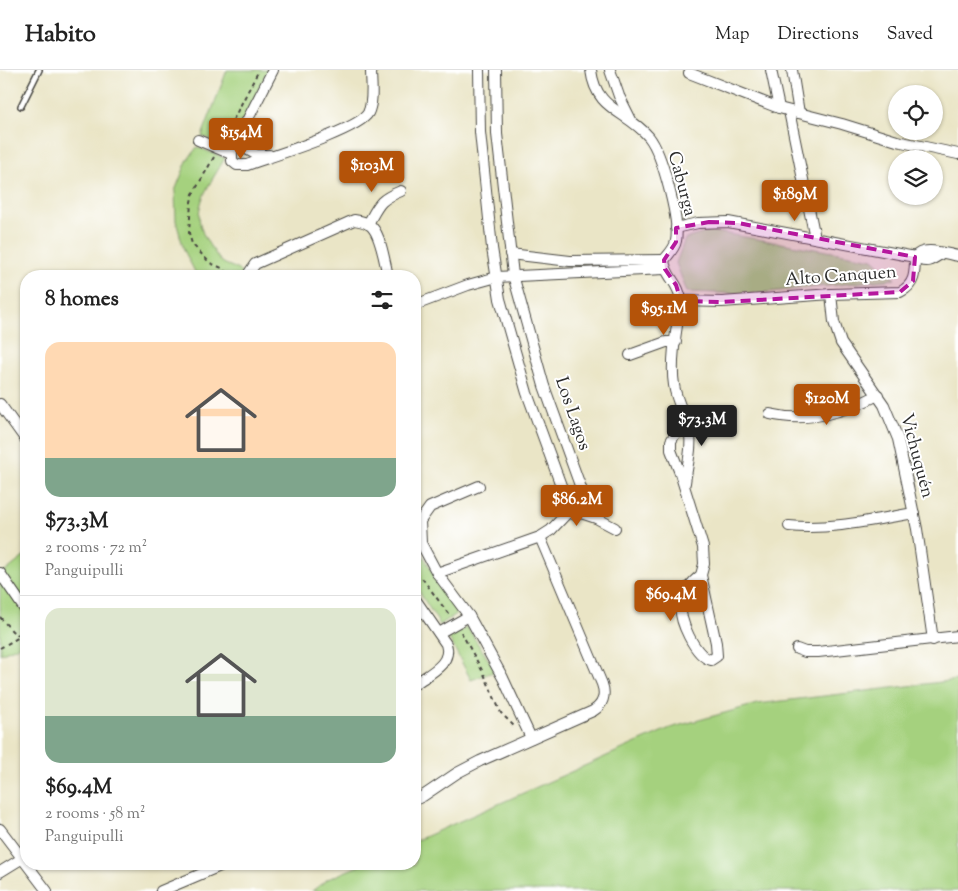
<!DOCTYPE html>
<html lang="en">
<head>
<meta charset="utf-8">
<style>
  body { margin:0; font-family:"Sorts Mill Goudy",serif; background:#f6f6f6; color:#222; height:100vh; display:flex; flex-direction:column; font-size:19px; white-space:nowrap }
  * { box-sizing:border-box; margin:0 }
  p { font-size:16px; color:#767676 }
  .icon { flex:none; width:28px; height:28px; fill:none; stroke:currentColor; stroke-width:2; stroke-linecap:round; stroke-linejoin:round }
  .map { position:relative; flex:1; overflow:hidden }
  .sheet { position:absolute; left:20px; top:200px; width:401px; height:600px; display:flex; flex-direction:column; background:#fff; border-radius:20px; box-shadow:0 1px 4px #0004 }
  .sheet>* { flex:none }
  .tools { position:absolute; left:888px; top:15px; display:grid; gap:10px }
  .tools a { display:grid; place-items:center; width:55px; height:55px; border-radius:50%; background:#fff; box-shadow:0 1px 4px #0004; font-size:25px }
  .price { position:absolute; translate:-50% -42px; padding:0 11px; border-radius:5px; background:#b45309; color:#fff; font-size:16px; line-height:32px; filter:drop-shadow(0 1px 2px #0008) }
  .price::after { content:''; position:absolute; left:50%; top:30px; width:15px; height:11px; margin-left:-8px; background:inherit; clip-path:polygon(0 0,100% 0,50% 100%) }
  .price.selected { background:#222; color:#fff }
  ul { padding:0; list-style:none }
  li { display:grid; align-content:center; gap:10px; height:265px; padding:0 25px }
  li+li { border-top:1px solid #e0e0e0 }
  li span { display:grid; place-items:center; height:155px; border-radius:15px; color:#555 }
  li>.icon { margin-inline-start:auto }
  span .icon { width:90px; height:90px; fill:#fffc; stroke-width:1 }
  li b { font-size:21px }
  h2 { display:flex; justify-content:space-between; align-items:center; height:60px; padding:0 25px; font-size:21px }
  header { display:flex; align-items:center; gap:30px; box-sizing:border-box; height:70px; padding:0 25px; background:#fff; border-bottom:1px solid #e0e0e0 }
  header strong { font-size:24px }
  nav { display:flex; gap:28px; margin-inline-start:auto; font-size:18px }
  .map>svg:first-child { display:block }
  .green { fill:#a5d17e; stroke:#687e54 }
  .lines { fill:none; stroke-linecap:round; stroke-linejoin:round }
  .service-casing { stroke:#484742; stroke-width:8 }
  .minor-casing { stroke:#484742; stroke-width:12 }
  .path { stroke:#484742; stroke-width:2; stroke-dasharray:4 4; stroke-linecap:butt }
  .service { stroke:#fff; stroke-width:5 }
  .minor { stroke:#fff; stroke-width:10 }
  .marked { fill:#b5179e; fill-opacity:0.2; stroke:#b5179e; stroke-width:4; stroke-dasharray:10 6; stroke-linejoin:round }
  .labels { text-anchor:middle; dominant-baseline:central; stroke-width:4; stroke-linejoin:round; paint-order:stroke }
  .street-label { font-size:18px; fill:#2b2b2b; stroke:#fff }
</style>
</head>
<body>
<header>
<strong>Habito</strong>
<nav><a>Map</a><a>Directions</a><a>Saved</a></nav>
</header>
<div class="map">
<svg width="958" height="821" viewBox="0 0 958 821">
  <rect width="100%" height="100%" fill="#fff"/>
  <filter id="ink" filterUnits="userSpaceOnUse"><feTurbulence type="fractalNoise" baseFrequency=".02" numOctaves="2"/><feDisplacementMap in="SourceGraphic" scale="10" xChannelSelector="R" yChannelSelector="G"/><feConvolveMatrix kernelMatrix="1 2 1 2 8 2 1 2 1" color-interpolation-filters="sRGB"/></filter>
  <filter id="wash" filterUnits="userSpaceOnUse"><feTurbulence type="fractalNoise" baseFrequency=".0096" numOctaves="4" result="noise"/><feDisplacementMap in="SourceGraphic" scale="20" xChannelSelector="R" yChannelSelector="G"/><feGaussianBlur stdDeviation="1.12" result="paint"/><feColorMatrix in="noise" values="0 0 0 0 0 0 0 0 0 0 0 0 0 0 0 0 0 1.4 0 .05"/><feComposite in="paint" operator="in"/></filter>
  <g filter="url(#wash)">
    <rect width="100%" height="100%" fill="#eae5c6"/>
    <g class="green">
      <polygon points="227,0 268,0 230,78 202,66"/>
      <path d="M197 77 225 88C207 120 186 141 210 176 214 180 217 188 222 192 229 197 239 197 243 206H197L184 180 176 151 175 121 187 91Z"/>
      <polygon points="710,161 873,189 895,209 750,224 687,222 676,193 685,169"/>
      <polygon points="415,470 437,511 458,543 440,555 415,515"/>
      <polygon points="26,485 26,573 0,584 0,502 6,501"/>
      <polygon points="467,557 496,601 471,610 449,568"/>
      <polygon points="958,610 958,821 312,821 328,809 363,794 415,794 415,771 670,658 757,634"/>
    </g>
  </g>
  <g filter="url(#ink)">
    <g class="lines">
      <defs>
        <polyline id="service" points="21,36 39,0"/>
        <g id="minor">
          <path d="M273 0 232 80V91L237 95H247C269 87 359 60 368 43 374 31 371 12 371 0"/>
          <polyline points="479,0 480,62 492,178 500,229 527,323 570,440 575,445 581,443 586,439 586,432 544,316 513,205 497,64 496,0"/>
          <path d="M591 0C596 41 626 40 649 67 662 83 680 151 676 171 675 178 669 184 664 190"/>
          <polyline points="610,0 619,26 631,50"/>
          <polyline points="771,0 779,38"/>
          <polyline points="792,0 799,43"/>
          <polyline points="689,3 779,38 842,54 897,71 958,84"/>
          <polyline points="789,41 815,168"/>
          <polyline points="244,58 244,69 248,80 257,85 269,85"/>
          <polyline points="198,70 231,84"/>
          <path d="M368 154C379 134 379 130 401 121"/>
          <path d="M676 158 698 153 728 152 915 187C926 195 932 190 942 183"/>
          <polyline points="510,184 570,191 664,190"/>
          <path d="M915 187C923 175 946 184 958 186"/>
          <path d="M664 190C665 206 680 214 681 231 677 256 670 290 674 315 676 330 683 342 688 355 694 374 687 395 685 413"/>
          <path d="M249 206V203L255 194 354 150C360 151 368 152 372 157 381 166 385 194 388 206"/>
          <polyline points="831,224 834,252 841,273 884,335 898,369 917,459 933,570"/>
          <path d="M681 231 722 232 831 224 900 222C915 215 915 203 915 187"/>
          <polyline points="415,235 468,215 497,207 665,199"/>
          <polyline points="630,285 666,272 676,272"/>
          <polyline points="0,334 26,370"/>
          <path d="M681 341 680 356 671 371V380L680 403 703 477 704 494 701 505 716 573 717 586 711 590C695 586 678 549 681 534 684 521 692 512 701 505"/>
          <path d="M770 344C807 353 845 342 878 325"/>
          <polyline points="479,416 430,437 420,451 421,473 437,503 469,546 503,608 531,668"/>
          <polyline points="581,443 596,448 615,458"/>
          <path d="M789 456C831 460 873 450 914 443"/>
          <polyline points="0,503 26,541"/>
          <polyline points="437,503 540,467 551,460 570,440"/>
          <path d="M415 529 446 574C453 594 428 604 415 614"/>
          <polyline points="439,563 469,546"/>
          <polyline points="797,579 805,582 818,582 958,566"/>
          <path d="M415 730 423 726 457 703 480 691 593 641C603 635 606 625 602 614L540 467"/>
          <polyline points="0,759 47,821"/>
          <polyline points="0,802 26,786"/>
          <polyline points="161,821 225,794"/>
        </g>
      </defs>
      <use href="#service" class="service-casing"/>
      <use href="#minor" class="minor-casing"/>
      <g class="path">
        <polyline points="222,71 259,0"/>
        <polyline points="214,87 193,124 191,132 189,163 192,174 210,193 222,198 229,206"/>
        <polyline points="415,505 422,508 450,546"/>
        <polyline points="0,547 12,561 26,570"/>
        <polyline points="461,562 484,604 501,643 515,657"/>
        <polyline points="0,578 21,566"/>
      </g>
      <use href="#service" class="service"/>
      <use href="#minor" class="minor"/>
    </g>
  </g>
  <path class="marked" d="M709 152 738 153 915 187 913 211 900 222 722 232 681 231 676 215 665 199 664 190 676 172V158Z"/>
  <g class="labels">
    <g class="street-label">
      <text transform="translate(681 114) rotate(75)">Caburga</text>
      <text transform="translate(841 207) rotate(-4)">Alto Canquen</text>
      <text transform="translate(572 344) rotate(71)">Los Lagos</text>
      <text transform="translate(916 386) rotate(75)">Vichuquén</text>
    </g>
  </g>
</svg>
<div class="tools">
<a><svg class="icon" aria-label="locate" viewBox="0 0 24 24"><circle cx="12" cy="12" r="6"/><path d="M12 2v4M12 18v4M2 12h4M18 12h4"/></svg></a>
<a><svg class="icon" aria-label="layers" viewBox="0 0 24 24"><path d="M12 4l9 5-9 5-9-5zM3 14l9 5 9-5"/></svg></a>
</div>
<b class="price" style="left:241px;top:90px">$154M</b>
<b class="price" style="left:372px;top:123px">$103M</b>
<b class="price" style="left:795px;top:152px">$189M</b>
<b class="price" style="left:664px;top:266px">$95.1M</b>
<b class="price" style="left:827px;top:356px">$120M</b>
<b class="price selected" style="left:702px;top:377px">$73.3M</b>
<b class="price" style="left:577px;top:457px">$86.2M</b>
<b class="price" style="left:671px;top:552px">$69.4M</b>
<section class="sheet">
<h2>8 homes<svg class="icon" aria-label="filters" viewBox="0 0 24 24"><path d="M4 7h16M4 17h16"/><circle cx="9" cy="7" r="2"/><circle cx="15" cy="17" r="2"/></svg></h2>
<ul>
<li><span style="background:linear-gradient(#ffd9b3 75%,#7fa58c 0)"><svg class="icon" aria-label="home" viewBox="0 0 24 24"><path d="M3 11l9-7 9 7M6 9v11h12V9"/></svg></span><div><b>$73.3M</b><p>2 rooms · 72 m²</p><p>Panguipulli</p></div></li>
<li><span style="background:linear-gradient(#dfe7d0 70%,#7fa58c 0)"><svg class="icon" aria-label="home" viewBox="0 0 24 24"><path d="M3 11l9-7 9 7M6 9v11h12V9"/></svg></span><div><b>$69.4M</b><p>2 rooms · 58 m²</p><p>Panguipulli</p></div></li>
</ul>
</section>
</div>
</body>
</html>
